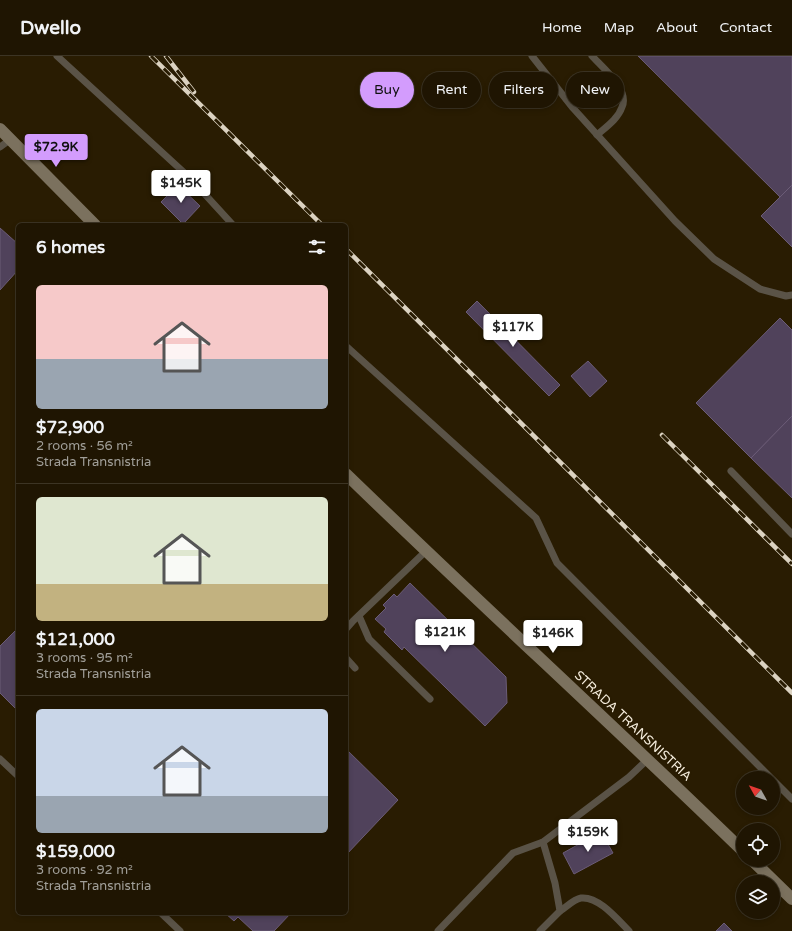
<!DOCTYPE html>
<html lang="en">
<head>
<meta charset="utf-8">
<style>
  body { margin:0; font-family:"Varela Round",sans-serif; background:#2c2211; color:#f1f3f6; height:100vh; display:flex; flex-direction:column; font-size:15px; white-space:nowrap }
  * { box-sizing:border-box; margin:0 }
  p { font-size:13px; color:#a19f99 }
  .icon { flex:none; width:22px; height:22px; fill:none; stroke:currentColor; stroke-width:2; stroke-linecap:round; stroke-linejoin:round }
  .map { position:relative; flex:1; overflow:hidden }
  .drawer { position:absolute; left:16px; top:167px; width:332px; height:692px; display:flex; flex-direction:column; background:#1f1502; border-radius:6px; box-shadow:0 2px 6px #0003,0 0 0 1px #3c3424 }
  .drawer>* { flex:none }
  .hud { position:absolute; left:360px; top:16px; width:372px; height:36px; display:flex; gap:8px }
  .needle { width:26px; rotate:310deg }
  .controls { position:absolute; left:736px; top:715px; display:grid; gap:8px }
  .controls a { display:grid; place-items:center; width:44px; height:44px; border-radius:50%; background:#1f1502; box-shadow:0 2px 6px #0003,0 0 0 1px #3c3424; font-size:20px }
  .price { position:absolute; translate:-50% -34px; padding:0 9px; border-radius:4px; background:#fff; color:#222; font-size:13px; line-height:26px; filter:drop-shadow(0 1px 2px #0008) }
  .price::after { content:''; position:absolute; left:50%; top:24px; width:12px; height:9px; margin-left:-6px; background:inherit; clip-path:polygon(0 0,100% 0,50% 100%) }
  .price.selected { background:#d39cfd; color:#111 }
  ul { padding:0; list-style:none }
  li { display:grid; align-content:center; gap:8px; height:212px; padding:0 20px }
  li+li { border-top:1px solid #3c3424 }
  li span { display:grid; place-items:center; height:124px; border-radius:6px; color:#555 }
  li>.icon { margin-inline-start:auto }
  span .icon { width:72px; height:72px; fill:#fffc; stroke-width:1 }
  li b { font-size:17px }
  h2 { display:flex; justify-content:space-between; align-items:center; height:48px; padding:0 20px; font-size:17px }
  .pill { padding:0 14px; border-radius:18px; background:#1f1502; box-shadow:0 2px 6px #0003,0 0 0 1px #3c3424; font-size:14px; line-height:36px }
  .pill.selected { background:#d39cfd; color:#111 }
  header { display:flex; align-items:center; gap:24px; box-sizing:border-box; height:56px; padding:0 20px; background:#1f1502; border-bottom:1px solid #3c3424 }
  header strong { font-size:19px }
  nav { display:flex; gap:22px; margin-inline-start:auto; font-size:14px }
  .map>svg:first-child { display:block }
  .building { fill:#50425b; stroke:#6b5c77 }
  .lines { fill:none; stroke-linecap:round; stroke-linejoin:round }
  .lane { stroke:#5a5347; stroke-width:7 }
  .secondary { stroke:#7b715e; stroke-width:12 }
  .rail-casing { stroke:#dbd2c1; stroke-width:4.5 }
  .rail { stroke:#291c02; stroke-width:3; stroke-dasharray:9; stroke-linecap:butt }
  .labels { text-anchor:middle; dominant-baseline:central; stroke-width:3.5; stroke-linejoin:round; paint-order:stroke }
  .street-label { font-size:13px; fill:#f6eede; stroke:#291c02 }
</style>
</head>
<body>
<header>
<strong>Dwello</strong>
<nav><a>Home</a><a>Map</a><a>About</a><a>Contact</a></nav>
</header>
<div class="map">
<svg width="792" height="875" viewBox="0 0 792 875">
  <rect width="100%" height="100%" fill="#291c02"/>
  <g class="building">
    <polygon points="638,0 792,0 792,129 780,141"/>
    <polygon points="178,129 200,150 183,168 161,146"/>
    <polygon points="792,129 792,191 761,160"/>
    <polygon points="0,172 18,188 18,214 0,234"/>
    <polygon points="477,245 560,329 549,340 466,256"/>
    <polygon points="780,262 792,274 792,360 751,402 696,347"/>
    <polygon points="588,305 607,325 590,341 571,320"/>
    <polygon points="792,360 792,442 751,402"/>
    <polygon points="410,527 506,621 507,647 485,670 404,591 402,594 384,576 386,573 375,563 386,552 383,549 394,538 397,541"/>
    <polygon points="18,572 18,655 0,637 0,590"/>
    <polygon points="346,693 398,744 346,799"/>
    <polygon points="601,776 613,797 574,818 563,797"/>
    <polygon points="225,857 291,857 274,875 253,875 238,861 234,865"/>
    <polygon points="724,867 732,875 716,875"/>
  </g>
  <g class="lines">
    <g class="lane">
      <polyline points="57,0 190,122 233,169"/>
      <polyline points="532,0 573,52 675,165 714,203 760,233 786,240 792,239"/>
      <path d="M592 0C603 12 630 34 622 51 618 63 606 71 597 79"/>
      <polyline points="0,91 11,83"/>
      <polyline points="346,290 536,462 557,507 771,722"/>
      <polyline points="731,415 792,478"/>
      <polyline points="359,560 369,583 430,643"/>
      <polyline points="346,573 353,565 426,495"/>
      <polyline points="346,602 355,612"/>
      <polyline points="0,703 18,720"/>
      <polyline points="773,724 792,743"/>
      <path d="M560 855C565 852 574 843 581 842 599 840 618 864 629 875"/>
      <polyline points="161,857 180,875"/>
      <polyline points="438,875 513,797 543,786 629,721 648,703"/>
      <polyline points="540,875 560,855 555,827 543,786"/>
    </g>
    <g class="secondary">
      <polyline points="0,73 95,169"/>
      <path d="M346 418C477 545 612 668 743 795"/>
      <polyline points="752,804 792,843"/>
    </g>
    <defs>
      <g id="rail">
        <polyline points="151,0 322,169"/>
        <polyline points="166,0 194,36"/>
        <polyline points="346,193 792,637"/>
        <polyline points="662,379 792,508"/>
      </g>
    </defs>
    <use href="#rail" class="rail-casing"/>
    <use href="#rail" class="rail"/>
  </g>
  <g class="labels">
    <g class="street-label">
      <text transform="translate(633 670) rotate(43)">STRADA TRANSNISTRIA</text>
    </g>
  </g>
</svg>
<div class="controls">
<a><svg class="needle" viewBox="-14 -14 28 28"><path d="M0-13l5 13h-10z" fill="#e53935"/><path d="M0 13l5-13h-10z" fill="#a19f99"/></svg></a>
<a><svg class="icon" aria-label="locate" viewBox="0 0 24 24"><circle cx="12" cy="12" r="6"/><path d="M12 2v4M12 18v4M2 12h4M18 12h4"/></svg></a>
<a><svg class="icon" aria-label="layers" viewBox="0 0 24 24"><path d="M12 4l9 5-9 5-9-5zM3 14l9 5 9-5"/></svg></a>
</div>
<b class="price selected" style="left:56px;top:112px">$72.9K</b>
<b class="price" style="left:181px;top:148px">$145K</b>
<b class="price" style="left:513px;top:292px">$117K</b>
<b class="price" style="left:445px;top:597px">$121K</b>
<b class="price" style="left:553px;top:598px">$146K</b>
<b class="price" style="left:588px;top:797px">$159K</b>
<div class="hud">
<a class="pill selected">Buy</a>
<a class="pill">Rent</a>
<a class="pill">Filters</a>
<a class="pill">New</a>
</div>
<section class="drawer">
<h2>6 homes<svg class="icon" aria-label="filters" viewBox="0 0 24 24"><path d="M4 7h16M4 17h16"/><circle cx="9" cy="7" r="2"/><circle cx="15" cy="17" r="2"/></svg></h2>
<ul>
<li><span style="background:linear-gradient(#f6c9c9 60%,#9aa5b1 0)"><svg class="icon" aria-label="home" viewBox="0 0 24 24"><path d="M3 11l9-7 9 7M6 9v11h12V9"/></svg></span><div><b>$72,900</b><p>2 rooms · 56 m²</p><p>Strada Transnistria</p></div></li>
<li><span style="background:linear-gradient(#dfe7d0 70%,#c2b280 0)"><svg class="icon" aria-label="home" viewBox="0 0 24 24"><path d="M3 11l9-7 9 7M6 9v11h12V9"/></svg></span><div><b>$121,000</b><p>3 rooms · 95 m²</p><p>Strada Transnistria</p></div></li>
<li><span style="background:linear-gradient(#c9d6e8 70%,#9aa5b1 0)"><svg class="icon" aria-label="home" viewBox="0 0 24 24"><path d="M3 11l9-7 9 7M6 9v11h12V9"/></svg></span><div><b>$159,000</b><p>3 rooms · 92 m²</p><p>Strada Transnistria</p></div></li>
</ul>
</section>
</div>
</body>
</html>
